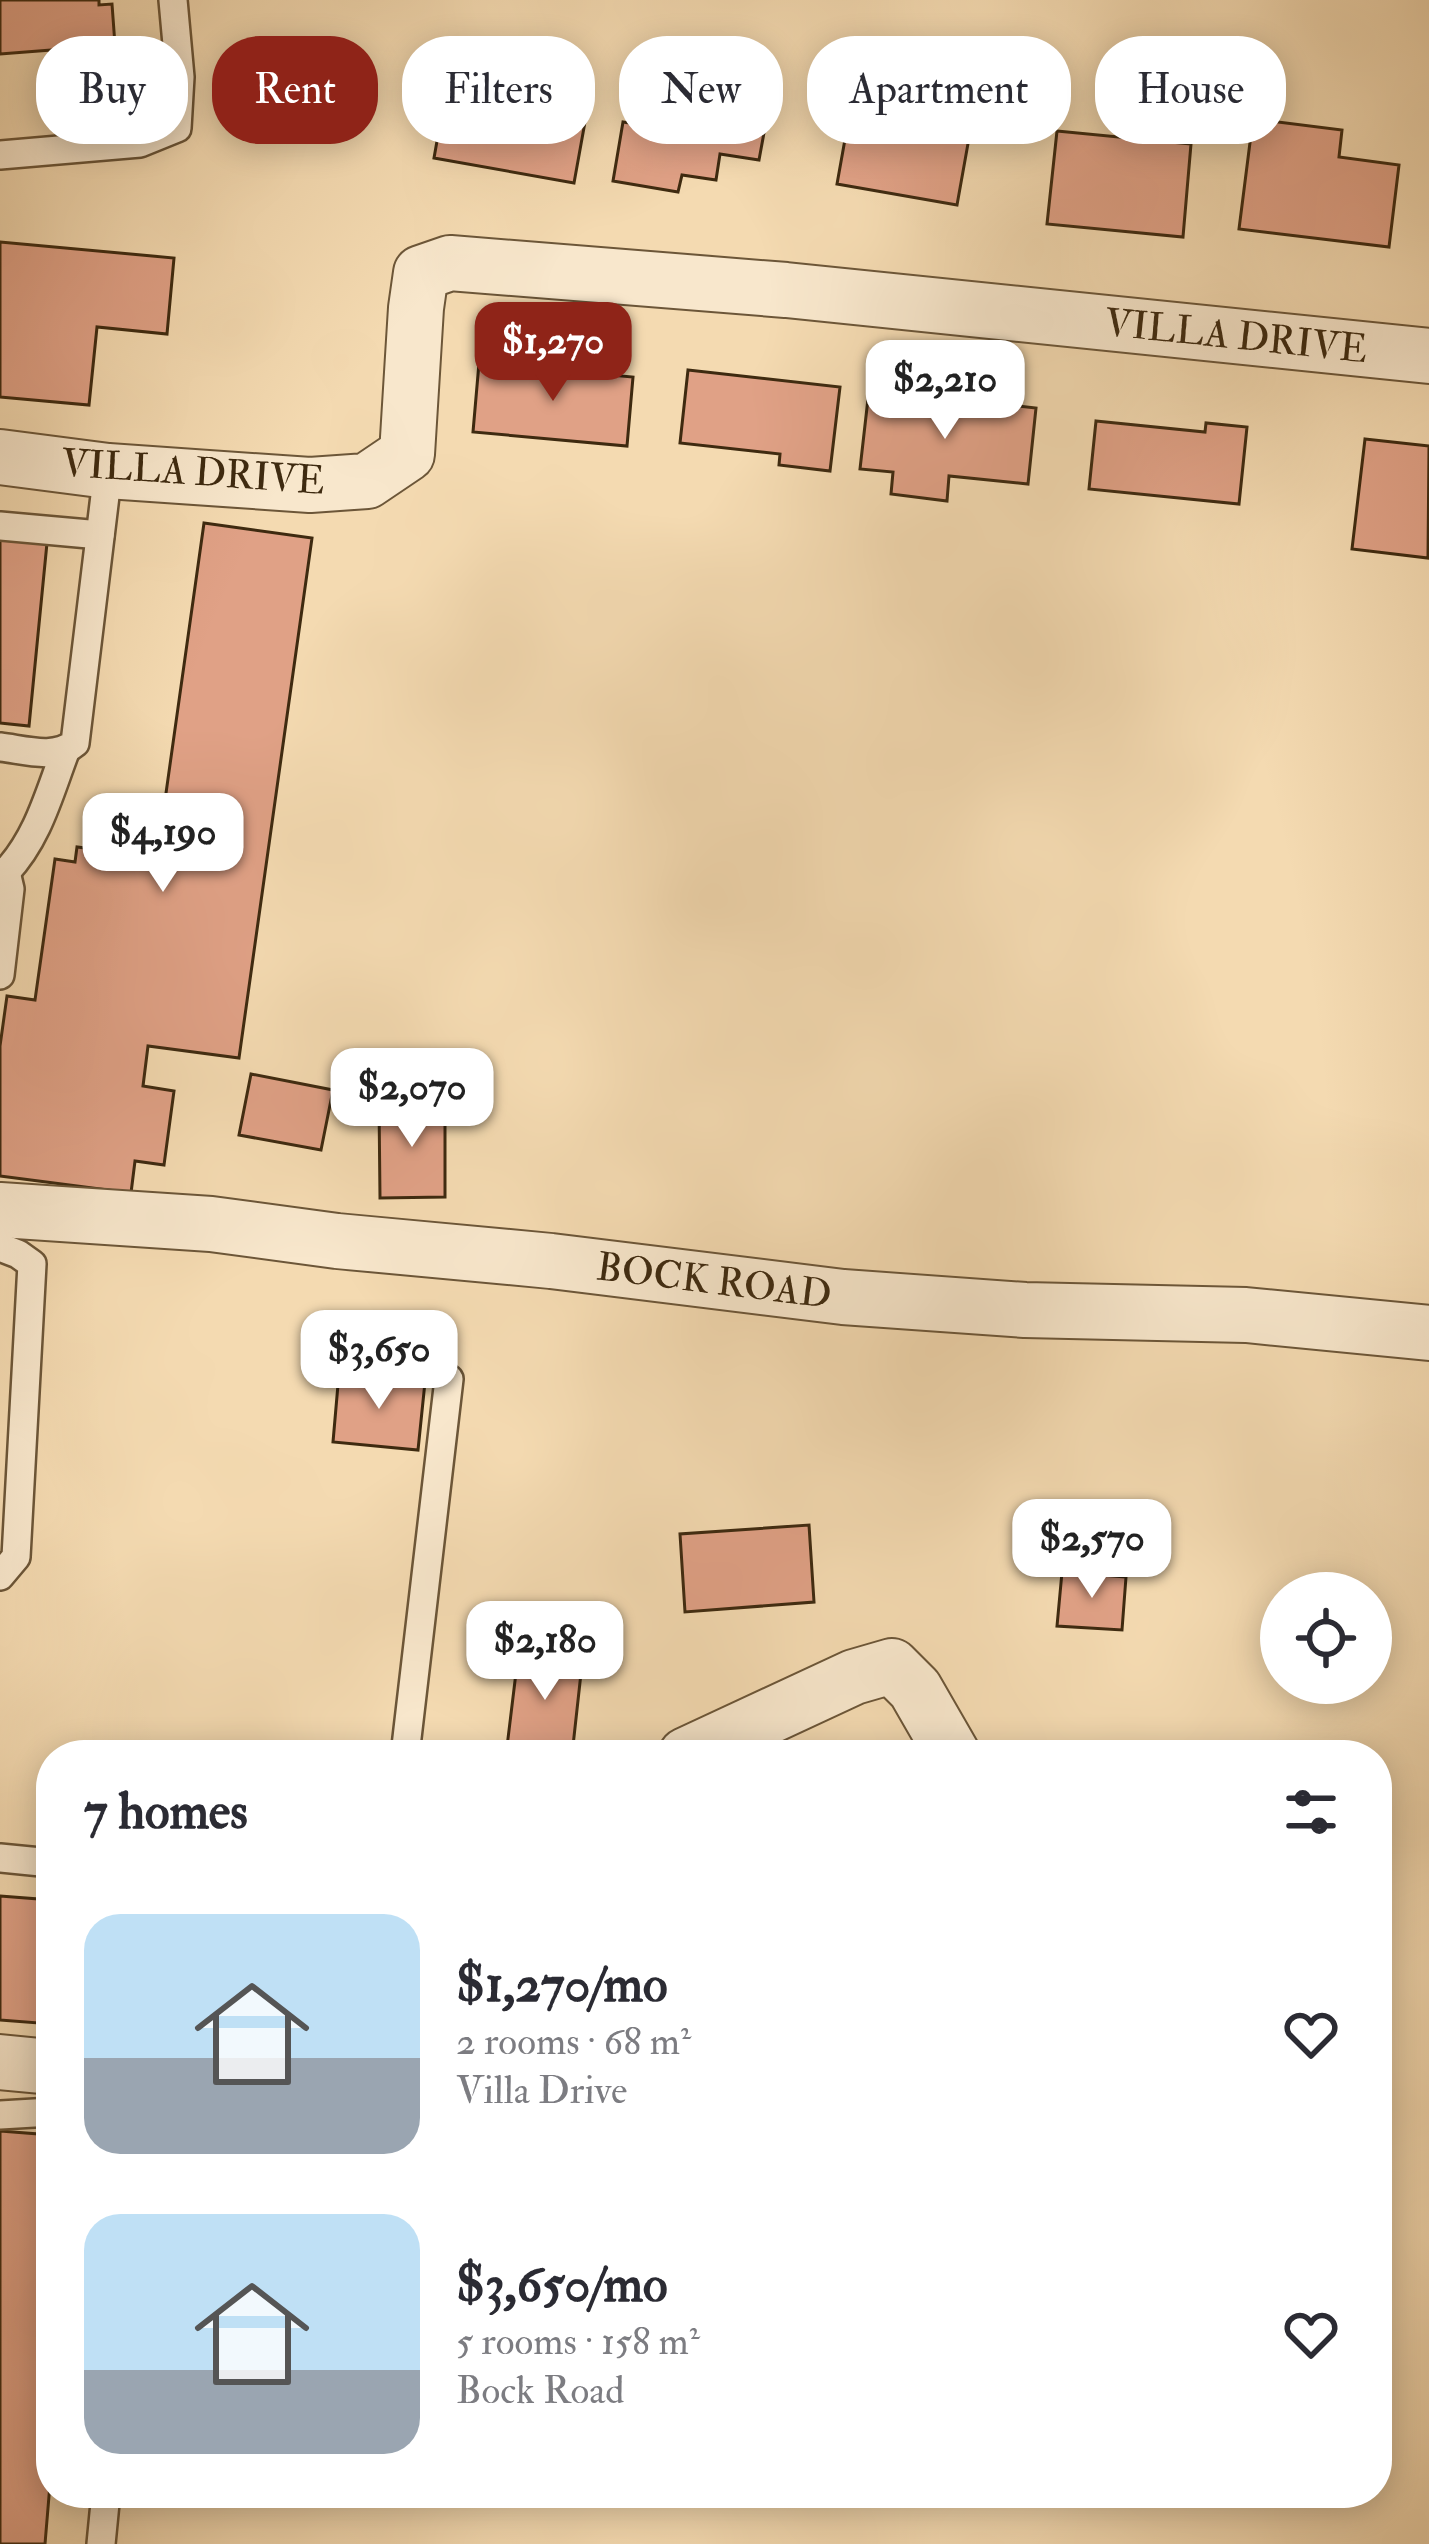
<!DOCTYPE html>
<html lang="en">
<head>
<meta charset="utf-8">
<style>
  body { margin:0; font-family:"IM FELL Double Pica",serif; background:#f7f7f7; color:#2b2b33; height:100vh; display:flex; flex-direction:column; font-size:45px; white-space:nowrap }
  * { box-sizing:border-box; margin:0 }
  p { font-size:39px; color:#7c7c81 }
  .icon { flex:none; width:66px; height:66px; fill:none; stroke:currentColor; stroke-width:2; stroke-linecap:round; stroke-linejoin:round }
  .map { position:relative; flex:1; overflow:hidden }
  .sheet { position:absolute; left:36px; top:1740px; width:1356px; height:768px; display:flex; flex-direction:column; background:#fff; border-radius:48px; box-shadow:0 6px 30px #0003 }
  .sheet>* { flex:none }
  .top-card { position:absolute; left:36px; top:36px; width:1359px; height:108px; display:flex; gap:24px }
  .controls { position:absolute; left:1260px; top:1572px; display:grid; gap:24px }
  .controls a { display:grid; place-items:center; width:132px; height:132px; border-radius:50%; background:#fff; box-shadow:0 6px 30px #0003; font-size:60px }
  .price { position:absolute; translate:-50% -102px; padding:0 27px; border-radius:24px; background:#fff; color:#222; font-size:39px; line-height:78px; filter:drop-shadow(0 3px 6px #0008) }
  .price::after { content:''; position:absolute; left:50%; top:72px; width:36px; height:27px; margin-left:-18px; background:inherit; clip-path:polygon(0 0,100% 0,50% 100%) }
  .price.current { background:#8f2418; color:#fff }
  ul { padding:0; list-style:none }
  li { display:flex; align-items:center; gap:36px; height:300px; padding:0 48px }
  li span { display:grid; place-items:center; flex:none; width:336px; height:240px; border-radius:36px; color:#555 }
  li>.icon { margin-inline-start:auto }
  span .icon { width:144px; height:144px; fill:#fffc; stroke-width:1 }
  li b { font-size:51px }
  h2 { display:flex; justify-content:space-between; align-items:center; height:144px; padding:0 48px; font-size:51px }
  .chip { padding:0 42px; border-radius:48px; background:#fff; box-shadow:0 6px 30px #0003; font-size:42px; line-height:108px }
  .chip.current { background:#8f2418; color:#fff }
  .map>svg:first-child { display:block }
  .building { fill:#e0a186; stroke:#3e2a10; stroke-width:3 }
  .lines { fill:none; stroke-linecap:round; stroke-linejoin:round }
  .lane-casing { stroke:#6c5638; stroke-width:32 }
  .street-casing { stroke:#6c5638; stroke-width:58 }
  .lane { stroke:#f8e7cc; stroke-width:27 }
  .street { stroke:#f8e7cc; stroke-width:54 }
  .labels { text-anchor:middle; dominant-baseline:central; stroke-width:10; stroke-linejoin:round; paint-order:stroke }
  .street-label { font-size:39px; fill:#3e2a10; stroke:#f8e7cc }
</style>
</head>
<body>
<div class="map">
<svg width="1429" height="2544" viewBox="0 0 1429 2544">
  <rect width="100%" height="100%" fill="#f4dab1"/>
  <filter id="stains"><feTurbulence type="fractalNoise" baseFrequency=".00167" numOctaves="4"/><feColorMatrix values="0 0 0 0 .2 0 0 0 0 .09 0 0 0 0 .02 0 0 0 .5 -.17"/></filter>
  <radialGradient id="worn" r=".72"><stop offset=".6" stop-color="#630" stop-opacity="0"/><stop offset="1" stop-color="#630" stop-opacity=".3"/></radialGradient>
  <g class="building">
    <polygon points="0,0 99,0 99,5 112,4 115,45 0,54"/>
    <polygon points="688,87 770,100 759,160 720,154 716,180 682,175 678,192 613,181 623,122 681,131"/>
    <polygon points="445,96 585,122 574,183 434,158"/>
    <polygon points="849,117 969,138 957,205 837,184"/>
    <polygon points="1253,119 1342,130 1339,157 1399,165 1389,247 1239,229"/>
    <polygon points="1057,131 1191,144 1183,237 1047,224"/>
    <polygon points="0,242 174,258 167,334 97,327 89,405 0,397"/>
    <polygon points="479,363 633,377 627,446 473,432"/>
    <polygon points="688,370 840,387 830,471 779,465 780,454 680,443"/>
    <polygon points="869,390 1036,408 1028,484 949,476 947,501 891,494 893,472 860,469"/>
    <polygon points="1096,421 1205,432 1206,423 1247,427 1239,504 1089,489"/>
    <polygon points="1365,439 1429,446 1428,558 1352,549"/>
    <polygon points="204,523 312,538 239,1058 148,1046 143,1086 174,1091 164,1165 135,1161 131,1193 0,1176 0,1046 7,996 35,1000 55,859 75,862 77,847 157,857"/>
    <polygon points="0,538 47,543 29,726 0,723"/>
    <polygon points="251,1074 333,1090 321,1150 239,1135"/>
    <polygon points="445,1102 445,1197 380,1198 379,1103"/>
    <polygon points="339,1373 425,1382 418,1450 333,1442"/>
    <polygon points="809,1525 814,1602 685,1612 680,1534"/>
    <polygon points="1062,1572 1126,1577 1122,1630 1057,1626"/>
    <polygon points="519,1648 583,1655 572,1755 506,1755"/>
    <polygon points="0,1896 51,1900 51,2024 0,2020"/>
    <polygon points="0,2131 51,2135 51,2472 45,2544 0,2544"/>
  </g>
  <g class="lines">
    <defs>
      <g id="lane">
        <polyline points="0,155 140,143 177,128 180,77 173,0"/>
        <polyline points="0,526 100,535"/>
        <path d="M0 747C25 750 55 760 75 743L108 471"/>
        <polyline points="0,872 6,872 10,889 0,975"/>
        <path d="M6 872C38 838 49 794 65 752"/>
        <polyline points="0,1247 18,1254 32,1264 16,1557 0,1576"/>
        <polyline points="405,1755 449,1379"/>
        <polyline points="0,1858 51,1863"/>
        <polyline points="0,2115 51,2112"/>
        <polyline points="101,2544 106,2493"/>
      </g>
      <g id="street">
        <polyline points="0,457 108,471 310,485 367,481 407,454 416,308 421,273 450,263 786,290 1429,356"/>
        <polyline points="0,1210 211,1224 337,1241 551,1261 843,1297 1025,1310 1246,1315 1429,1333"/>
        <polyline points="686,1755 854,1677 892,1666 915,1689 953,1755"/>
        <polyline points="0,2062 51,2067"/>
      </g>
    </defs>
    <use href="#lane" class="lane-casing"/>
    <use href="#street" class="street-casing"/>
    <use href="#lane" class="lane"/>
    <use href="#street" class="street"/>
  </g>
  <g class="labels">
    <g class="street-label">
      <text transform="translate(1236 336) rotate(6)">VILLA DRIVE</text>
      <text transform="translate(193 472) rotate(4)">VILLA DRIVE</text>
      <text transform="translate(714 1281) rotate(7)">BOCK ROAD</text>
    </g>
  </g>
  <rect width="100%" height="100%" filter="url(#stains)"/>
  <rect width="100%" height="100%" fill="url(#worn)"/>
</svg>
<div class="controls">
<a><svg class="icon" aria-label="locate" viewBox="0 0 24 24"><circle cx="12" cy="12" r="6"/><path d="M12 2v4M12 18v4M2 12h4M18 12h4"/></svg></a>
</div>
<b class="price current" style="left:553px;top:404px">$1,270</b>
<b class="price" style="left:945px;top:442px">$2,210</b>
<b class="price" style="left:163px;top:895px">$4,190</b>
<b class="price" style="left:412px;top:1150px">$2,070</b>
<b class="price" style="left:379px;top:1412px">$3,650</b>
<b class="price" style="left:1092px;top:1601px">$2,570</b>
<b class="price" style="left:545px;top:1703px">$2,180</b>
<div class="top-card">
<a class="chip">Buy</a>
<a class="chip current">Rent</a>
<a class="chip">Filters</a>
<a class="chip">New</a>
<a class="chip">Apartment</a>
<a class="chip">House</a>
</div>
<section class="sheet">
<h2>7 homes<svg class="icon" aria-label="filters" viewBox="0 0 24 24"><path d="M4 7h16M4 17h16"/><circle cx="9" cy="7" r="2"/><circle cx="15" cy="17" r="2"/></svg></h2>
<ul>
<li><span style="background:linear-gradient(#bfe0f5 60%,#9aa5b1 0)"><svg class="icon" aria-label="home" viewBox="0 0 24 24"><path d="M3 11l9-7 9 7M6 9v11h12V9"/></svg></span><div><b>$1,270/mo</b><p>2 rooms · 68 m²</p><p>Villa Drive</p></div><svg class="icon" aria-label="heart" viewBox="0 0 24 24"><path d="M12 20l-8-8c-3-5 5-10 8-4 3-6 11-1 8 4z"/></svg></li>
<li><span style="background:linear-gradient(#bfe0f5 65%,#9aa5b1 0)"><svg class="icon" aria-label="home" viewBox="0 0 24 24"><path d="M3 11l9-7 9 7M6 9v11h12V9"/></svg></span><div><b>$3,650/mo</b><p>5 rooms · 158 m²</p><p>Bock Road</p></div><svg class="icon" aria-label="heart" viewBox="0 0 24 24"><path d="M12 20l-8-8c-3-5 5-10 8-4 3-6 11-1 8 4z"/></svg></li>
</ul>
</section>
</div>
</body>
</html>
